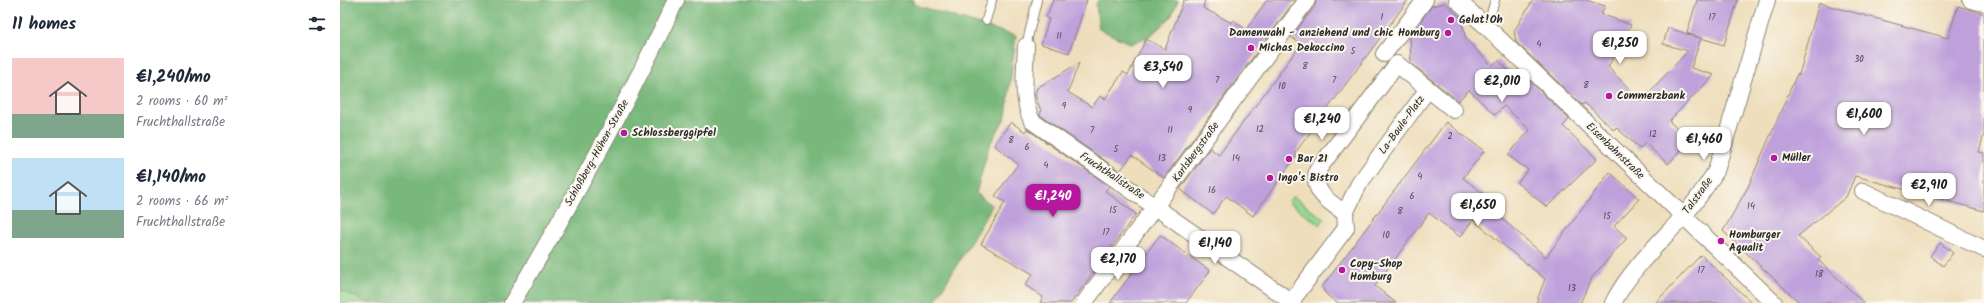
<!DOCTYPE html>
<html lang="en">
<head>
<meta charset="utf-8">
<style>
  body { margin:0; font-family:Kalam,sans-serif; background:#f6f6f7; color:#1f2937; height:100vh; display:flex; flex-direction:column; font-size:15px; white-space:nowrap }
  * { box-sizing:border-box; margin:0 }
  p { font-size:13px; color:#747a83 }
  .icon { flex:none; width:22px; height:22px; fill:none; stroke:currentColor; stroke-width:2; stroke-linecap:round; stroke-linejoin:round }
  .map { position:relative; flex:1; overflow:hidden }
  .side { display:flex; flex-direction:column; background:#fff; width:340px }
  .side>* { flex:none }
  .price { position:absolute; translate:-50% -34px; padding:0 9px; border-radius:8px; background:#fff; color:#222; font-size:13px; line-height:26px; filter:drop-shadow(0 1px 2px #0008) }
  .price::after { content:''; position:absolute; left:50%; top:24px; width:12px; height:9px; margin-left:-6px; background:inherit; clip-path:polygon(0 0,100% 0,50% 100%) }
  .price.active { background:#b5179e; color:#fff }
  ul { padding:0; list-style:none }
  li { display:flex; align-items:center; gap:12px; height:100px; padding:0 12px }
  li span { display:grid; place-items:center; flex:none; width:112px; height:80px; border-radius:0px; color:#555 }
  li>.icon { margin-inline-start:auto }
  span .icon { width:48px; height:48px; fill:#fffc; stroke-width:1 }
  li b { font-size:17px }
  h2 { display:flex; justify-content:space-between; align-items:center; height:48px; padding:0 12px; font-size:17px }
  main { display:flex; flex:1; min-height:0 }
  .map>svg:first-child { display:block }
  .green { fill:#96d78f; stroke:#60815d }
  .forest { fill:#78b87a; stroke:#527252 }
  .building { fill:#bea0db }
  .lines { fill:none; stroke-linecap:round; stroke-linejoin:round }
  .lane-casing { stroke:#8c8474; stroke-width:10 }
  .street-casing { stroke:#8c8474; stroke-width:18 }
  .lane { stroke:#fff; stroke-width:8 }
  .street { stroke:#fff; stroke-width:16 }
  .poi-dot { fill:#b5179e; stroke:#fbf7ec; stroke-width:1.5 }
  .labels { text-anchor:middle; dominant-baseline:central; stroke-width:4; stroke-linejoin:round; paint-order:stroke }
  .number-label { font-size:9px; fill:#504857 }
  .poi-label { font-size:11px; font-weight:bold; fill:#2b2b2b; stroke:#fbf7ec; text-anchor:start }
  .street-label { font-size:11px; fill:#2b2b2b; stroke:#fbf7ec }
</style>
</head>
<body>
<main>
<section class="side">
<h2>11 homes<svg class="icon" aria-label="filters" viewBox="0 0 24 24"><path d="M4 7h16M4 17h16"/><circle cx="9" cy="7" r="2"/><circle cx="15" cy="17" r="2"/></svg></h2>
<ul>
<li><span style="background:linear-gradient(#f6c9c9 70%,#7fa58c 0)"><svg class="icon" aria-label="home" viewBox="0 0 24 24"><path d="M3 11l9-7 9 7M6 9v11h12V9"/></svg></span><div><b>€1,240/mo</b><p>2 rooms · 60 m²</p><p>Fruchthallstraße</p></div></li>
<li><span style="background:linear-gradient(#bfe0f5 65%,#7fa58c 0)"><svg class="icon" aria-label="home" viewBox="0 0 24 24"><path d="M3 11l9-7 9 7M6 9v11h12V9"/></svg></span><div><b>€1,140/mo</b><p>2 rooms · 66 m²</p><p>Fruchthallstraße</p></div></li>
</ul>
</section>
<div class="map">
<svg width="1644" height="303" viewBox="0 0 1644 303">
  <rect width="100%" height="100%" fill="#fbf7ec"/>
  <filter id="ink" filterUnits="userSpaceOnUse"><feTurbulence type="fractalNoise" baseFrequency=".025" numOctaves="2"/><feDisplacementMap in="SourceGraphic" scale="8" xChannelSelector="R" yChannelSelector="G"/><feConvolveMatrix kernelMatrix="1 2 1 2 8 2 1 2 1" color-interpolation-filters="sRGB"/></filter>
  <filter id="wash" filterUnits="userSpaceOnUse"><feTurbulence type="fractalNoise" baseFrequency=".012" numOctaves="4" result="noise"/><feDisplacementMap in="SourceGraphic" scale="16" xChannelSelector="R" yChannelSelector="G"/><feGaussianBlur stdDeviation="0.9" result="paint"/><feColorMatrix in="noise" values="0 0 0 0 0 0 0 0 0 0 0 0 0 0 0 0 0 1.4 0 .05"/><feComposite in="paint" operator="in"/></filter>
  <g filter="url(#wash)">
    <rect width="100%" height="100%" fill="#eedebc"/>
    <g class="green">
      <polygon points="953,196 984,219 980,225 948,202"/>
      <polygon points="0,290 28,303 0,303"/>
    </g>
    <g class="forest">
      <polygon points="0,0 573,0 573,4 676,36 666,116 649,146 636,193 652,206 594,303 28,303 0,290"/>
      <polygon points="758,0 838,0 831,17 811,35 791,44 759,29 756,5"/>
    </g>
    <g id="blocks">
      <g class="building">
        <polygon points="713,0 747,0 729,53 701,44 709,19 706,18"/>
        <polygon points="844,0 865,0 863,8 892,23 893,20 906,30 927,0 955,0 824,178 792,155 780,171 700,115 701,111 695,95 697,88 739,63 728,92 752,107 760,96 765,99 783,72 788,75 806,39 825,49"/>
        <polygon points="976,0 1068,0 955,153 957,155 913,216 886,196 873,214 840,189 870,148 879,155 961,44 951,37 975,6"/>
        <polygon points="1193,0 1246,0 1265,6 1261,14 1291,25 1268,67 1301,101 1348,51 1323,44 1328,28 1360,38 1347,33 1357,0 1398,0 1384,45 1361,38 1351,68 1374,75 1329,121 1350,141 1328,164 1305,143 1300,149 1276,127 1274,130 1245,103 1242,105 1176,42 1174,31"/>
        <polygon points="1105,3 1121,18 1126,39 1152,66 1158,60 1189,89 1186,77 1229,119 1223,126 1257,159 1207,207 1177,183 1188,170 1168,155 1190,130 1164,106 1155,115 1129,90 1118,101 1071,63 1070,35 1092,6"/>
        <polygon points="1479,3 1608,38 1618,6 1644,14 1644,134 1639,152 1644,153 1644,211 1515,176 1506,197 1458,236 1481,257 1478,260 1524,303 1460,303 1383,231 1407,189 1457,74 1459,75"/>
        <polygon points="671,122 685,132 687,129 769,186 765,191 796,214 731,303 700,303 703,297 685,285 693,274 641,244 665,202 655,196 678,164 654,145"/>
        <polygon points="1106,122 1144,151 1123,178 1165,210 1160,217 1206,257 1270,172 1299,199 1274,226 1287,238 1252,277 1240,303 1196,303 1205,279 1133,220 1120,237 1089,213 1035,286 1056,303 997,303 986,294 982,287"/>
        <polygon points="820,235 870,271 846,303 770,303"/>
        <polygon points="1600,243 1613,253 1603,266 1590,256"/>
        <polygon points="1361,255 1392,284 1412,303 1315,303"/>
      </g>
    </g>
  </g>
  <g filter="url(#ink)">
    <use href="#blocks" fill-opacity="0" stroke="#8c8474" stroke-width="1"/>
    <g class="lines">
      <defs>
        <g id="lane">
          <polyline points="646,20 652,0"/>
          <polyline points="1147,27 1155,0"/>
          <polyline points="686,46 697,0"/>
        </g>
        <g id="street">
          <polyline points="1117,0 1147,27 1434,303"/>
          <polyline points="1631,0 1644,3"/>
          <path d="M686 46C685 71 681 98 692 121L953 303"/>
          <polyline points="1044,54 1085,0"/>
          <polyline points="1523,191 1644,249"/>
          <path d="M1005 213C989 202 972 192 977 171L1057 64 1114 110"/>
          <path d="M172 303C231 204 287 104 336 0"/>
          <polyline points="744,303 967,0"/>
          <polyline points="950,303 1006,228 1005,213 1019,184 1088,89"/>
          <path d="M1273 303C1290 270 1317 245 1342 218 1355 203 1366 187 1376 171L1427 0"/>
        </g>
      </defs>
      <use href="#lane" class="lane-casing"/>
      <use href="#street" class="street-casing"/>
      <use href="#lane" class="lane"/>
      <use href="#street" class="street"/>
    </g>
  </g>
  <g class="poi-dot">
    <circle cx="1111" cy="20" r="4"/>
    <circle cx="1108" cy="33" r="4"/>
    <circle cx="911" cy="48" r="4"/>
    <circle cx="1269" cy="96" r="4"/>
    <circle cx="284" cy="133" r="4"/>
    <circle cx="1434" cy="158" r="4"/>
    <circle cx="949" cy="159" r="4"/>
    <circle cx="930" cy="178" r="4"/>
    <circle cx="1381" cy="241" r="4"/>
    <circle cx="1002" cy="270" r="4"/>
  </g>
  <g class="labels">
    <g class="number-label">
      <text x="1042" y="17">1</text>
      <text x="1372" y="17">17</text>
      <text x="719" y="36">11</text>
      <text x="1199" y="44">4</text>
      <text x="1013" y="51">5</text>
      <text x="1519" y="59">30</text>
      <text x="965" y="66">8</text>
      <text x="877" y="80">7</text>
      <text x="994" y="80">7</text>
      <text x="1246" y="85">8</text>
      <text x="942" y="86">10</text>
      <text x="724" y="106">9</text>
      <text x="850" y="110">9</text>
      <text x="920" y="129">12</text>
      <text x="752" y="130">7</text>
      <text x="830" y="130">11</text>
      <text x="1313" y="134">12</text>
      <text x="1110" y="136">2</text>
      <text x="671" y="140">8</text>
      <text x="687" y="147">6</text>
      <text x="776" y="149">5</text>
      <text x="822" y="158">13</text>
      <text x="896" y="158">14</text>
      <text x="706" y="165">4</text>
      <text x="1080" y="176">4</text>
      <text x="872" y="190">16</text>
      <text x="1072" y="196">6</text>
      <text x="1411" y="206">14</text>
      <text x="773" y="210">15</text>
      <text x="1060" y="211">8</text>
      <text x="1267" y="216">15</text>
      <text x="766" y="232">17</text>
      <text x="1046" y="235">10</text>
      <text x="1361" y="270">17</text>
      <text x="1479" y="274">18</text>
      <text x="1232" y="288">13</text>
    </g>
    <g class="poi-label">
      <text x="1119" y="20">Gelat!Oh</text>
      <text x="1100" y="33" text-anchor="end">Damenwahl - anziehend und chic Homburg</text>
      <text x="919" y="48">Michas Dekoccino</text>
      <text x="1277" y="96">Commerzbank</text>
      <text x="292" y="133">Schlossberggipfel</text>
      <text x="1442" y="158">Müller</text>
      <text x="957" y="159">Bar 21</text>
      <text x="938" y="178">Ingo's Bistro</text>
      <text x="1389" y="235">Homburger<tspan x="1389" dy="13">Aqualit</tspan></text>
      <text x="1010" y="264">Copy-Shop<tspan x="1010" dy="13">Homburg</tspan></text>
    </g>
    <g class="street-label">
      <text transform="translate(1062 125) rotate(-54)">La-Baule-Platz</text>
      <text transform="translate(1275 151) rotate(44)">Eisenbahnstraße</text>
      <text transform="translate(856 152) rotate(-54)">Karlsbergstraße</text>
      <text transform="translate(257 153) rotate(-61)">Schloßberg-Höhen-Straße</text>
      <text transform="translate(772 176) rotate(34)">Fruchthallstraße</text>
      <text transform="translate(1358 196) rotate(-54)">Talstraße</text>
    </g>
  </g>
</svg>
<b class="price" style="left:1280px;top:65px">€1,250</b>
<b class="price" style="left:823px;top:89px">€3,540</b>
<b class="price" style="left:1162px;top:103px">€2,010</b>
<b class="price" style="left:1524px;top:136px">€1,600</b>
<b class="price" style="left:982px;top:141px">€1,240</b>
<b class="price" style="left:1364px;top:161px">€1,460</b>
<b class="price" style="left:1589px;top:207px">€2,910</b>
<b class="price active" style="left:713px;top:218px">€1,240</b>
<b class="price" style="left:1138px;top:227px">€1,650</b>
<b class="price" style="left:875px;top:265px">€1,140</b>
<b class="price" style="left:778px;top:281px">€2,170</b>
</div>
</main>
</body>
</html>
